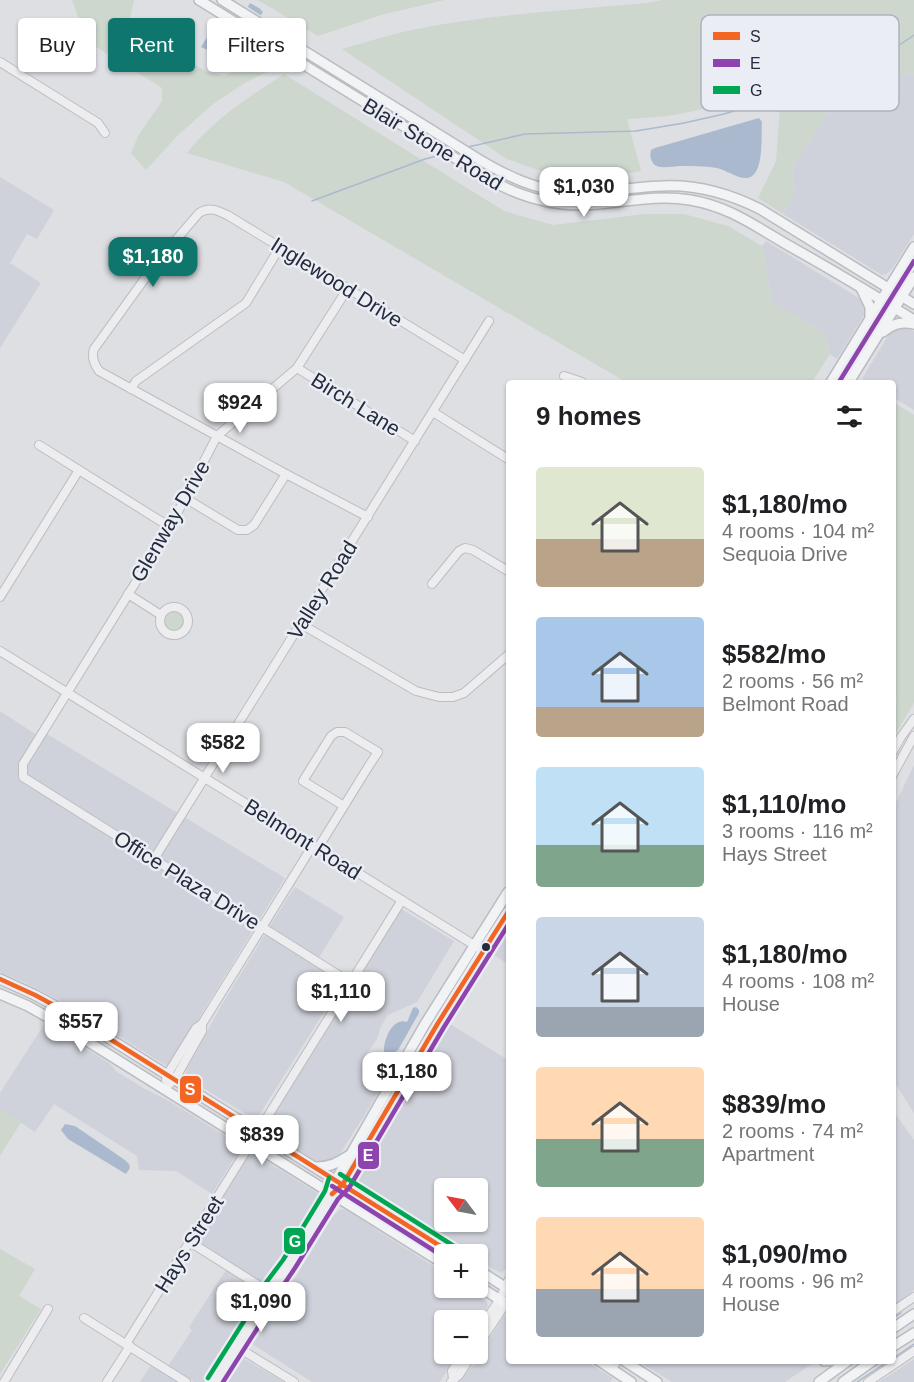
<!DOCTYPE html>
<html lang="en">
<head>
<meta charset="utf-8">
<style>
  body { margin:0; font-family:Helvetica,sans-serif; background:#f2f2f2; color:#202124; height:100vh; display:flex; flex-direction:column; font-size:22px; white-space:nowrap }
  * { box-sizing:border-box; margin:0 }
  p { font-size:20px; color:#757577 }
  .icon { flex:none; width:33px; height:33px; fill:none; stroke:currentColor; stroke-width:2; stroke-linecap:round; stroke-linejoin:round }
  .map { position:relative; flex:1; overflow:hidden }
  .drawer { position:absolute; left:506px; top:380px; width:390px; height:984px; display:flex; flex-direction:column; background:#fff; border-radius:6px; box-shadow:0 2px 4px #0004 }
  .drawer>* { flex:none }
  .hud { position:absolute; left:18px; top:18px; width:398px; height:54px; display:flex; gap:12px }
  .needle { width:39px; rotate:302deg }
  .buttons { position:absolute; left:434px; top:1178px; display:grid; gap:12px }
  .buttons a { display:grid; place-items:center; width:54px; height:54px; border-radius:6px; background:#fff; box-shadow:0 2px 4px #0004; font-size:30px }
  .price { position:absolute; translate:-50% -51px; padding:0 14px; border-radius:12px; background:#fff; color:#222; font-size:20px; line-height:39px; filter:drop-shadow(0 2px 3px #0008) }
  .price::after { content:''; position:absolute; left:50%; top:36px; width:18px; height:14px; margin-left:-9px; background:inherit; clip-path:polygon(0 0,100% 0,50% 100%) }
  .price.selected { background:#0f766e; color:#fff }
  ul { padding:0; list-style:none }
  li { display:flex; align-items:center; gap:18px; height:150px; padding:0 30px }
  li span { display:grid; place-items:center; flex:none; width:168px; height:120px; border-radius:6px; color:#555 }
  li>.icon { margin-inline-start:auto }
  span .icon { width:72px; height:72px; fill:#fffc; stroke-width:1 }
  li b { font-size:26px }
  h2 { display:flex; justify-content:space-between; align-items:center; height:72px; padding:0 30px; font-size:26px }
  .chip { padding:0 21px; border-radius:6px; background:#fff; box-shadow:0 2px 4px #0004; font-size:21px; line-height:54px }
  .chip.selected { background:#0f766e; color:#fff }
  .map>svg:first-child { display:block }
  .built { fill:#cfd2da; fill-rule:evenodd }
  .green { fill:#cdd7ce }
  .water { fill:#abb9cf }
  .pier { fill:#dedfe3 }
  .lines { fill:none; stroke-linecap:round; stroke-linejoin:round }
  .stream { stroke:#abb9cf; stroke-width:1.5 }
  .minor-casing { stroke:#bcbdc1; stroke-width:10 }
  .major-casing { stroke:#babcc1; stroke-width:12 }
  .minor { stroke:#ededf0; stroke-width:8 }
  .major { stroke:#f2f3f4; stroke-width:9 }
  .bus-1-casing { stroke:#eaedf4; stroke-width:9 }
  .bus-2-casing { stroke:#eaedf4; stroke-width:9 }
  .bus-3-casing { stroke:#eaedf4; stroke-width:9 }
  .bus-1 { stroke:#f26522; stroke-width:4.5 }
  .bus-2 { stroke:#8e44ad; stroke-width:4.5 }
  .bus-3 { stroke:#00a651; stroke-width:4.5 }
  .bus-dot { fill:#252b3c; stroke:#eaedf4; stroke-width:2 }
  .labels { text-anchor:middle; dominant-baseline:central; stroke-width:5; stroke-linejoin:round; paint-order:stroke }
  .street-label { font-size:21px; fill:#252b3c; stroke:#eaedf4 }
  .key { fill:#eaedf4; stroke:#afb3bd; stroke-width:1.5 }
  .key-label { font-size:16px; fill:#252b3c }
  .line-badge { stroke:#eaedf4; stroke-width:2 }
  .badge-label { font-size:16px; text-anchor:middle; font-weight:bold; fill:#fff }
</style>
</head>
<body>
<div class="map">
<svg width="914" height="1382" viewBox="0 0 914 1382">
  <rect width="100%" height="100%" fill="#dedfe3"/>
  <g class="built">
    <polygon points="911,74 914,76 914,234 892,269 886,274 882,275 783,214 795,192 792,168 828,113 868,103 900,75"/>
    <polygon points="0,177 54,210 37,239 27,234 10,263 41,283 0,348"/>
    <polygon points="766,241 859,298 864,303 865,307 864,315 837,359 830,354 824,333 772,302 762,246"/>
    <polygon points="900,327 907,328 914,331 914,410 893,397 892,382 869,382 862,379 889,334 893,330"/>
    <polygon points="0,711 43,739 47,734 285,878 172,1062 167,1066 70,1006 26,983 0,972"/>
    <polygon points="914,765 914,1113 893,1080 892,811"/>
    <polygon points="295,887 344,917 318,959 270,929 269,927"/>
    <polygon points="401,909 454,941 417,1002 388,1015 381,1026 377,1039 362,1060 373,1075 384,1082 366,1113 337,1158 323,1163 316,1161 266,1129 267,1125"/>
    <polygon points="508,922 508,964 489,952"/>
    <polygon points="267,935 338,981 341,985 256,1120 190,1080 186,1073 187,1068 221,1006 264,936"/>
    <path d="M447 1022 508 1060V1267L501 1273 477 1260V1254H468L360 1188 356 1183V1176ZM444 1188H477V1221H444Z"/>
    <polygon points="45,1023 109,1063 117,1072 145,1089 169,1101 242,1146 212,1194 176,1171 139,1170 137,1156 54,1104 35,1132 0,1109 0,1093"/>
    <polygon points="894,1112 914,1140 914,1290 893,1306 892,1113"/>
    <polygon points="251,1153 253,1153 319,1194 321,1198 309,1220 267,1286 197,1243 196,1239 202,1227"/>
    <polygon points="341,1209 346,1210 444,1273 444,1287 465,1287 487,1302 488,1306 477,1324 477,1320 444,1320 444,1353 458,1353 440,1382 312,1382 252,1344 261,1333 333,1216"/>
    <polygon points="226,1270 262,1294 208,1382 194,1382 168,1366 192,1330 189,1327"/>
    <polygon points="507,1314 508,1314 508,1360 585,1361 613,1378 610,1382 459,1382 462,1376 473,1366 503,1317"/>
    <polygon points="240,1357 243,1358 284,1382 221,1382 235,1359"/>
    <polygon points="914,1359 914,1382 879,1382"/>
    <polygon points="638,1361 816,1361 785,1382 672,1382"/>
    <polygon points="151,1365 178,1382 140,1382"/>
  </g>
  <g class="green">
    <polygon points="72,0 134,0 130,19 176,53 205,71 225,76 257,56 279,66 243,84 213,104 177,136 146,170 131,153 138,136 162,101 162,88 87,41"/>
    <polygon points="258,0 445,0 381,15 318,36"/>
    <path d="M663 0H914V76L911 74 900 75 867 103 828 113 792 168 795 192 783 214 758 198 776 161 782 81C748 95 715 108 679 114 662 117 644 118 627 119L641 171 592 179 546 173 507 159 342 49C369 41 395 33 422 28 496 14 572 10 646 3Z"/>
    <path d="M284 74 504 211 553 225 645 214H684L728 226 762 246 772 302 824 333 830 354 812 382H626L284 182 187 153C215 118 248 98 284 74Z"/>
    <polygon points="893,402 914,415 914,703 893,738 893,710 897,700 892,696"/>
    <circle cx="173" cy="622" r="12"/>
    <polygon points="0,1109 21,1122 0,1156"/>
    <polygon points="0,1249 35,1269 19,1296 41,1309 0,1374"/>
  </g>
  <g class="water">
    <path d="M250 3 259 8 263 12C252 29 241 44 220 48 213 50 208 51 201 47L212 29 224 34C236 28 243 15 250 3Z"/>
    <path d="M759 118 762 122C761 135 764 168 752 176 743 183 727 170 717 168 705 166 692 166 680 166 674 166 667 168 661 167 658 167 654 165 653 163 650 159 650 154 651 150L655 148Z"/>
    <path d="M416 1007 419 1010V1013L398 1050C393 1054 390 1056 384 1053 383 1041 392 1017 407 1022L413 1008Z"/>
    <polygon points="65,1124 75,1126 125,1160 129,1164 130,1168 126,1174 68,1139 61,1130"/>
  </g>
  <polygon class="pier" points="245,5 263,17 247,38 229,27"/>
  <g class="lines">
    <g class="stream">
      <polyline points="468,147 525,134 636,131 684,123 724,114 813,87 860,68 892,50 914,35"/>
      <polyline points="312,201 425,159 441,155"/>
      <polyline points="892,1319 901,1313"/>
      <polyline points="892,1359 914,1344"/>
      <polyline points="857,1382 890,1360"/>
    </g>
    <defs>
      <g id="minor">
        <polyline points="0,62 98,123 105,133"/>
        <polyline points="348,288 297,368 217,436 170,527 23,764 23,777 351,983"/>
        <polyline points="297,368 415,441"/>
        <polyline points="564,376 582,382"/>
        <polyline points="131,389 136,381 246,303 280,247"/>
        <polyline points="433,412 508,459"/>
        <polyline points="39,445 170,527"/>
        <polyline points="185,498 238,530 247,530 254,525 286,474"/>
        <path d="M368 517 286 474 99 371C94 364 91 357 94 349L156 263 199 213C210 206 219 211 229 216L465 360"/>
        <polyline points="432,584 459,551 465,548 473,550 508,571"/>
        <polyline points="128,594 161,615"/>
        <polyline points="0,597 79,470"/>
        <circle cx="174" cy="621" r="14"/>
        <polyline points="301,624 416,691 439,697 453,697 464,693 508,655"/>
        <polyline points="0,651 479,948"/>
        <polyline points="892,753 901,737 914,719"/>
        <polyline points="892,776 914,736"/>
        <polyline points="318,848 370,764 378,752 345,732 337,732 331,736 303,781 344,806"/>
        <polyline points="154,859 489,321"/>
        <polyline points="166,1080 167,1075 196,1028 202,1024"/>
        <polyline points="164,1089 175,1079 202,1031 202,1024 313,845"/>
        <polyline points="258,1132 402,900"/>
        <polyline points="190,1242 269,1292"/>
        <path d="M265 1304C276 1294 291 1279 289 1264"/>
        <polyline points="892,1312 914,1297"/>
        <polyline points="84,1318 186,1382"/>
        <polyline points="477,1333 500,1299 508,1281"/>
        <polyline points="126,1344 251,1143"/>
        <polyline points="237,1347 294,1382"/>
        <polyline points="477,1347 508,1300"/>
        <polyline points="612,1370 617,1360"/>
        <polyline points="453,1379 452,1371 464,1353"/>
        <polyline points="4,1382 48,1309"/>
        <polyline points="107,1382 130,1346"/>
        <polyline points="214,1382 263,1306 269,1292 289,1264 332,1194"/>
        <polyline points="451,1382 459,1375 473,1353"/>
        <polyline points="868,1382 914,1351"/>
      </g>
      <g id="major">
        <path d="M199 0 494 182C522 197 554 206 586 205 620 203 656 194 690 200 732 207 757 228 793 248 834 271 874 295 914 320"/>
        <path d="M222 0 480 160C507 176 534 189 566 192 598 194 630 187 662 186 697 184 728 193 760 209L914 304"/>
        <polyline points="861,288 870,307 870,317"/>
        <path d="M883 332C893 324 901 321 914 324"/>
        <polyline points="831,382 914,247"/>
        <polyline points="849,382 914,277"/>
        <polyline points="0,979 35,995 70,1014 453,1254"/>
        <polyline points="0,994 28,1006 63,1026 444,1264"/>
        <path d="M316 1167C330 1167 337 1163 348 1156"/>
        <polyline points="334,1186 336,1180 425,1024 508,892"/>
        <polyline points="339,1188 343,1184 438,1023 483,950 508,912"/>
        <polyline points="477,1269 508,1289"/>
        <polyline points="477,1285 508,1305"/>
        <polyline points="892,1329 914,1314"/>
        <polyline points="892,1347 914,1333"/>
        <polyline points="598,1360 631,1382"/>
        <polyline points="623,1360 657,1382"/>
        <polyline points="824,1361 841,1360"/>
        <polyline points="819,1382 849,1360"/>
        <polyline points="843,1382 874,1360"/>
      </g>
    </defs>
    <use href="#minor" class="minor-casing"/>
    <use href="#major" class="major-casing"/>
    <use href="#minor" class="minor"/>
    <use href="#major" class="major"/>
    <defs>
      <g id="bus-1">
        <polyline points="0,979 35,995 70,1014 453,1254"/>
        <polyline points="332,1194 343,1184 438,1023 508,912"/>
      </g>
      <g id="bus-2">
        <polyline points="839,382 914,261"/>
        <polyline points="332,1186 444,1257"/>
        <polyline points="223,1382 269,1310 276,1296 295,1268 338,1199 349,1188 444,1027 508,925"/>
      </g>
      <g id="bus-3">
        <polyline points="340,1174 457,1248"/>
        <polyline points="208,1378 256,1302 262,1288 283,1260 325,1191 329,1178"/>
      </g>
    </defs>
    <use href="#bus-1" class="bus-1-casing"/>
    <use href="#bus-2" class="bus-2-casing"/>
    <use href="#bus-3" class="bus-3-casing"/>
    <use href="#bus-1" class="bus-1"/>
    <use href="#bus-2" class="bus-2"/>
    <use href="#bus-3" class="bus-3"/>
  </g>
  <circle class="bus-dot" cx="486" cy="947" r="5"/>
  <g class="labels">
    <g class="street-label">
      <text transform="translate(433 144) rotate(31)">Blair Stone Road</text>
      <text transform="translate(337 282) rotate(32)">Inglewood Drive</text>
      <text transform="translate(356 404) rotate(32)">Birch Lane</text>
      <text transform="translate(170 521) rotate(-60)">Glenway Drive</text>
      <text transform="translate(322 590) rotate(-58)">Valley Road</text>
      <text transform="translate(303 839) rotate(32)">Belmont Road</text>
      <text transform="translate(187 880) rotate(32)">Office Plaza Drive</text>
      <text transform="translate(189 1244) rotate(-58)">Hays Street</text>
    </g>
  </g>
  <rect x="701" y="15" width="198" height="96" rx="9" class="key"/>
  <rect x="713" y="32" width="27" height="8" fill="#f26522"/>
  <rect x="713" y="59" width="27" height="8" fill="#8e44ad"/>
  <rect x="713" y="86" width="27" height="8" fill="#00a651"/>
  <g class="key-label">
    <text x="750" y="42">S</text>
    <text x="750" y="69">E</text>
    <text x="750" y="96">G</text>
  </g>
  <g class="line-badge">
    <rect x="179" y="1075" width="23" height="29" rx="6" fill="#f26522"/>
    <rect x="357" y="1141" width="23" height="29" rx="6" fill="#8e44ad"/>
    <rect x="283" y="1227" width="23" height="28" rx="6" fill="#00a651"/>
  </g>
  <g class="badge-label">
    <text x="190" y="1095">S</text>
    <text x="368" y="1161">E</text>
    <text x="295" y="1247">G</text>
  </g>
</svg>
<div class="buttons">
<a><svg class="needle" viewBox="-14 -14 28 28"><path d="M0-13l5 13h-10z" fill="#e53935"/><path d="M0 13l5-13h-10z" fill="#757577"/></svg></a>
<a>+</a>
<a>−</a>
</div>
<b class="price" style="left:584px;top:218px">$1,030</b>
<b class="price selected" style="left:153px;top:288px">$1,180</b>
<b class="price" style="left:240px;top:434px">$924</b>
<b class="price" style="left:223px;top:774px">$582</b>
<b class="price" style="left:341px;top:1023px">$1,110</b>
<b class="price" style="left:81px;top:1053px">$557</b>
<b class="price" style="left:407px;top:1103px">$1,180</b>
<b class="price" style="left:262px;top:1166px">$839</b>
<b class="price" style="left:261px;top:1333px">$1,090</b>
<div class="hud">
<a class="chip">Buy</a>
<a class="chip selected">Rent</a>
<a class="chip">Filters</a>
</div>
<section class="drawer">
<h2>9 homes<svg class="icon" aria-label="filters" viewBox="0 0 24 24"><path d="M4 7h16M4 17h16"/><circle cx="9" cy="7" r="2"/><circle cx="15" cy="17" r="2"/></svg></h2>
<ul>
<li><span style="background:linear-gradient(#dfe7d0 60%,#b9a48a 0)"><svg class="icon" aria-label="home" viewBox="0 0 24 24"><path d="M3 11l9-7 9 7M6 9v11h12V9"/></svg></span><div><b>$1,180/mo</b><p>4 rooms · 104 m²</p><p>Sequoia Drive</p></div></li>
<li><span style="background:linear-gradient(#a9c7e8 75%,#b9a48a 0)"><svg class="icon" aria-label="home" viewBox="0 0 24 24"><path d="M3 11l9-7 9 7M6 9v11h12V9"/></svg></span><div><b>$582/mo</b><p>2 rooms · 56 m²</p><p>Belmont Road</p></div></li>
<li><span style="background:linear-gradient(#bfe0f5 65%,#7fa58c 0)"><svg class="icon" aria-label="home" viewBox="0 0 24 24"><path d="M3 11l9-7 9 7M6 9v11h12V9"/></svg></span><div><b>$1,110/mo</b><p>3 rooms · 116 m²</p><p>Hays Street</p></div></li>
<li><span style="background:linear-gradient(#c9d6e8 75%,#9aa5b1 0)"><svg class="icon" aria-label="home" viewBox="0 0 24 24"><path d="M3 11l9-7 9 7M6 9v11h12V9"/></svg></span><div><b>$1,180/mo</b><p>4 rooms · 108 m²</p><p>House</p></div></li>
<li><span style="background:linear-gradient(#ffd9b3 60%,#7fa58c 0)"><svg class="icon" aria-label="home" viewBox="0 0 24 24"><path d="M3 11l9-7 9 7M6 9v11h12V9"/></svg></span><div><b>$839/mo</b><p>2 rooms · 74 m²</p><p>Apartment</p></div></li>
<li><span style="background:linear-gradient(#ffd9b3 60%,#9aa5b1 0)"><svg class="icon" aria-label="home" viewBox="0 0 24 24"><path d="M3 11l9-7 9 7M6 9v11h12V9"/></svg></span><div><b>$1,090/mo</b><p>4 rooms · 96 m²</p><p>House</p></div></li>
</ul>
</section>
</div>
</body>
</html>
